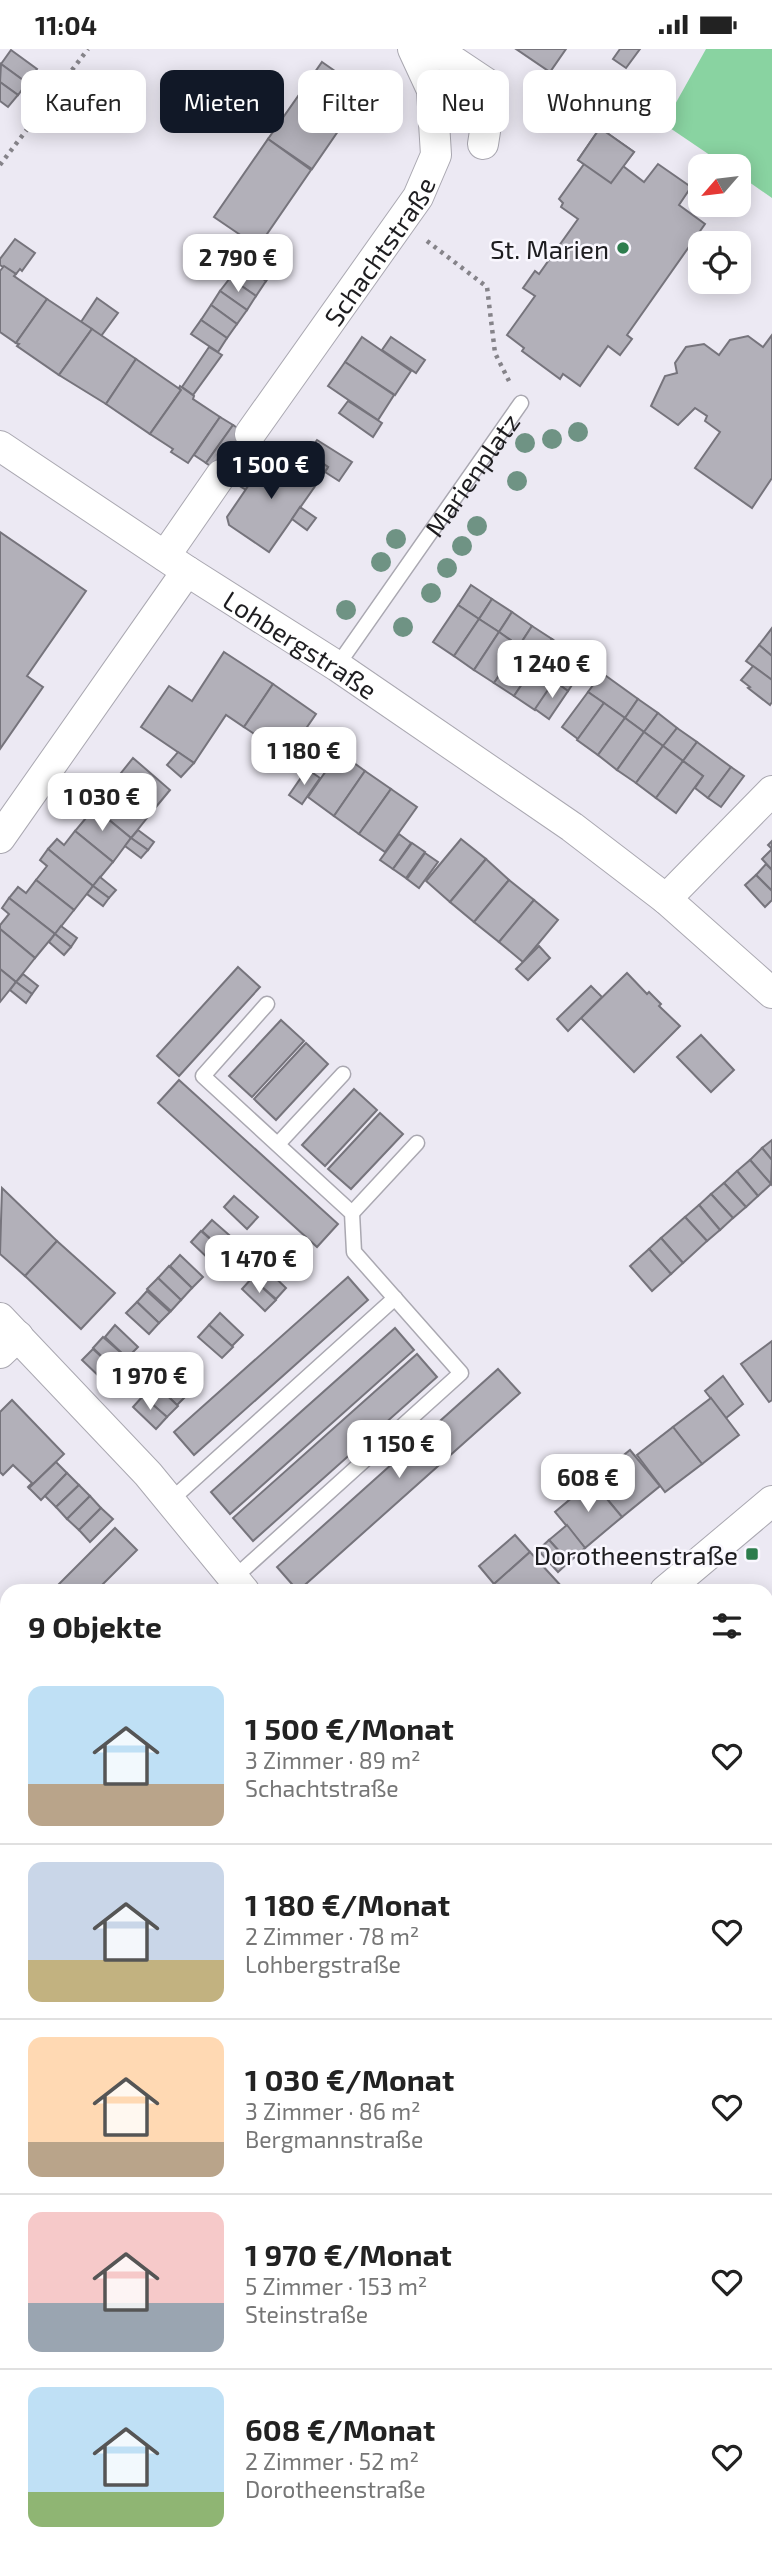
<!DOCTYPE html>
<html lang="de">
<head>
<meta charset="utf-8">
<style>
  body { margin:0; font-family:"Exo 2",sans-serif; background:#f6f6f6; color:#222; height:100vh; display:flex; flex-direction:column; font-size:26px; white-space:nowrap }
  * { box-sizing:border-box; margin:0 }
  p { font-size:23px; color:#767676 }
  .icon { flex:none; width:38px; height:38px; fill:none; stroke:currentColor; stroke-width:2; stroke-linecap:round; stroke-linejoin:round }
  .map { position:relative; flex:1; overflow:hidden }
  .drawer { position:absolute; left:0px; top:1535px; width:774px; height:975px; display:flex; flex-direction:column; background:#fff; border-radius:21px 21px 0 0; box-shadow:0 4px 18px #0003 }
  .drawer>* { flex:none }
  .banner { position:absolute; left:21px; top:21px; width:732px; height:63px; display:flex; gap:14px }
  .needle { width:46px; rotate:242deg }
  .fabs { position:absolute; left:688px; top:105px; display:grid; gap:14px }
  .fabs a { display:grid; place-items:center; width:63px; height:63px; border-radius:14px; background:#fff; box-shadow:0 4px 18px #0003; font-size:35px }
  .price { position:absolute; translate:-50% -60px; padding:0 16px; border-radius:14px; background:#fff; color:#222; font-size:23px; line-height:46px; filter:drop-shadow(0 2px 4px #0008) }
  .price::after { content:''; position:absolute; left:50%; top:42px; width:21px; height:16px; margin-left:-10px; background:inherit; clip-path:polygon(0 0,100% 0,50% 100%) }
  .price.selected { background:#111827; color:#fff }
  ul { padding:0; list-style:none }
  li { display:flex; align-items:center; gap:21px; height:175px; padding:0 28px }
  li+li { border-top:2px solid #e0e0e0 }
  li span { display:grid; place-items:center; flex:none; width:196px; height:140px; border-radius:14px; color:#555 }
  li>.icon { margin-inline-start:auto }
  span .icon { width:84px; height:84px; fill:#fffc; stroke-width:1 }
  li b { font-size:30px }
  h2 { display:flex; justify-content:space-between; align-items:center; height:84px; padding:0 28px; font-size:30px }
  .pill { padding:0 24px; border-radius:14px; background:#fff; box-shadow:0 4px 18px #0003; font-size:24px; line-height:63px }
  .pill.selected { background:#111827; color:#fff }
  .status { display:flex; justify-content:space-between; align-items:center; height:49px; padding:0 35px; background:#fff; direction:ltr }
  .status svg { height:19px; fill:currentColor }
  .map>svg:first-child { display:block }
  .green { fill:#89d3a1 }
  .building { fill:#b2b0b9; stroke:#76747c; stroke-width:2 }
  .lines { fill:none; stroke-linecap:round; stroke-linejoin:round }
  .street-tunnel { stroke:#c3c0c9; stroke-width:30; stroke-dasharray:30 15; stroke-linecap:butt }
  .lane-casing { stroke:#aaa8b1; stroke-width:17 }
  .street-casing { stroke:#aaa8b1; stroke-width:32 }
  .path { stroke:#858389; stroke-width:4.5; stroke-dasharray:3.5 5; stroke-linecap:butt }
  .lane { stroke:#fff; stroke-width:14 }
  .street { stroke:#fff; stroke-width:30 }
  .tree { fill:#6f9384 }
  .poi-dot { fill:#2d7d4d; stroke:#f9f7fe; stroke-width:2.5 }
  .labels { text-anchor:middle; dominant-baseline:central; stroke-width:5; stroke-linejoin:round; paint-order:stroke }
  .poi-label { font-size:26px; fill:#1e1d20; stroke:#f9f7fe; text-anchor:end }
  .street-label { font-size:26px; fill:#1e1d20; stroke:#f9f7fe }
</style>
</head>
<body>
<div class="status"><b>11:04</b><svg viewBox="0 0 49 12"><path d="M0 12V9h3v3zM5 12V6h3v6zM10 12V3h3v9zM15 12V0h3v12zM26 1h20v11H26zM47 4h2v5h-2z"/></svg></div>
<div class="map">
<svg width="772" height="2508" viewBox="0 0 772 2508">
  <rect width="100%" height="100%" fill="#ece9f3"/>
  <g class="green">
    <polygon points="706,0 772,0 772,149 739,126 738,117 726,117 664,75"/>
    <polygon points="772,1989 772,2508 215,2508 221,2502 766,2502 766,1994"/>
  </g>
  <g class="building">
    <polygon points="516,0 566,0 550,23"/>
    <polygon points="620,0 640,0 626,19 613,10"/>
    <polygon points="11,1 37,20 27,34 1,15"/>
    <polygon points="322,13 365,43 312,120 268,90"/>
    <polygon points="1,15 27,34 18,46 0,33"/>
    <polygon points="0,33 18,46 8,58 0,52"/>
    <polygon points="600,79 634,103 623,117 644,133 658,115 691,138 679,156 705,175 627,286 632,290 620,306 608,297 580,337 563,325 560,330 522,302 524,299 507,286 535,247 523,239 535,222 539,225 578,170 561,158 563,154 559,150 584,115 578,111"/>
    <polygon points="600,79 634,103 611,134 578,111"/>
    <polygon points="268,90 311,121 258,198 214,168"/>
    <polygon points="15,190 35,204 22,222 20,220 16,225 0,216 0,210"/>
    <polygon points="249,201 276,218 266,232 240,214"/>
    <polygon points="240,214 266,232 256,247 230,229"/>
    <polygon points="4,217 16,225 14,227 47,250 16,294 0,283 0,222"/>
    <polygon points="230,229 256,247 247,261 220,242"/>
    <polygon points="220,242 247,261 237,275 211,256"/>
    <polygon points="97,249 118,264 101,287 81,273"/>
    <polygon points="47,250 92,280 59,326 17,297 19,295 16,294"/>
    <polygon points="211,256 237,275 227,289 201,271"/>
    <polygon points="201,271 227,289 218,303 191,285"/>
    <polygon points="92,280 136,310 106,355 59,326"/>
    <polygon points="772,286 772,429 752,459 695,419 720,383 705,372 707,367 695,359 678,376 651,357 665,327 677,324 675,314 686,298 704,295 719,306 730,291 748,287 763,298"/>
    <polygon points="362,288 411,322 395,346 345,313"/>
    <polygon points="391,288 425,311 416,324 382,301"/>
    <polygon points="209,298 222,306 193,346 182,338"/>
    <polygon points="136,310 181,341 150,385 106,355"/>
    <polygon points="345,313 394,346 378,371 328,337"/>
    <polygon points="180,337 194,347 193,350 220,368 188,414 171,403 173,400 150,385 181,341 179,339"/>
    <polygon points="348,352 382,374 373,388 339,364"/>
    <polygon points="220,368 233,376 206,414 194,406"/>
    <polygon points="233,376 260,394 233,433 206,414"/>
    <polygon points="317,391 352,413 339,432 325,423 328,418 315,409 305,424 297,419"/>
    <polygon points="260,394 272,402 246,441 233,433"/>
    <polygon points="272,402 318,433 269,503 229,476 227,468"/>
    <polygon points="315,409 328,418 318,433 305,424"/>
    <polygon points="300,458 316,469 307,481 292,470"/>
    <polygon points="0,483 86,542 27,627 43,638 0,700"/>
    <polygon points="471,536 492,550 479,570 458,556"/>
    <polygon points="492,550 512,563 499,583 479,570"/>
    <polygon points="458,556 479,570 454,607 433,593"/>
    <polygon points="512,563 532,577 519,597 499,583"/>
    <polygon points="479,570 499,583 474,621 454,607"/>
    <polygon points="532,577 552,590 539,610 519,597"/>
    <polygon points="772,579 772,607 759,596"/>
    <polygon points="499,583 519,597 494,634 474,621"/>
    <polygon points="552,590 573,604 560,624 539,610"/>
    <polygon points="759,596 772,607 772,631 746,612"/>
    <polygon points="519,597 539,610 514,647 494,634"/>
    <polygon points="224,603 273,635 244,678 226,666 194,714 141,678 169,637 192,652"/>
    <polygon points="573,604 587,613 568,642 554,632"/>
    <polygon points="539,610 560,624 535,661 514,647"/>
    <polygon points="753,617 772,631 772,653 770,656 748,639 750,638 741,631"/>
    <polygon points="602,624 638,650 625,669 588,643"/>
    <polygon points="554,632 568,642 549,670 535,660"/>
    <polygon points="273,635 316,665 287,707 244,678"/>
    <polygon points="588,643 604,654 578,690 562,678"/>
    <polygon points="638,650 658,664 644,683 625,669"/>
    <polygon points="604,654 625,669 598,706 577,691"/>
    <polygon points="658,664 677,679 663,697 644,683"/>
    <polygon points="625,669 644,683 617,721 598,706"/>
    <polygon points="677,679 697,693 683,712 663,697"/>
    <polygon points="644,683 663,697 636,734 617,721"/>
    <polygon points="697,693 731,718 708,749 695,739 703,727 683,712"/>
    <polygon points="663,697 683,712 656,749 636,734"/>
    <polygon points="178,703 194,714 181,728 167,716"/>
    <polygon points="339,703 365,722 334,767 308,748"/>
    <polygon points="133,709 170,741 151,764 113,734"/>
    <polygon points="683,712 703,727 676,764 656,749"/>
    <polygon points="731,718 744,727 721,758 708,749"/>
    <polygon points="307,720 320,729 302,755 289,746"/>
    <polygon points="365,722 391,740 359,785 334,767"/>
    <polygon points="113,734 151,764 131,789 86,752 95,741 103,747"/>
    <polygon points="391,740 417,758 385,803 359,785"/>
    <polygon points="86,752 131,789 113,813 75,782 86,769 78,762"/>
    <polygon points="138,781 154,793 148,801 131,789"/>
    <polygon points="75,782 113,813 93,837 48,800 57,790 64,796"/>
    <polygon points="399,785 411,794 393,820 380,811"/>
    <polygon points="131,789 148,801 141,809 125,797"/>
    <polygon points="461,790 486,810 450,853 426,832"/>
    <polygon points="772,792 772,821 762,810 772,800 768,796"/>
    <polygon points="412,794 425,803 406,829 393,820"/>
    <polygon points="48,800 93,837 74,861 36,831 47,817 40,811"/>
    <polygon points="425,804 438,813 419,839 407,830"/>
    <polygon points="486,810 509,831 474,873 450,853"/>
    <polygon points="766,815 772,821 772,842 756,826"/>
    <polygon points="756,826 772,842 772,851 765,858 745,836"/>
    <polygon points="100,828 116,841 109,849 93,837"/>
    <polygon points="36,831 74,861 55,885 9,849 18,838 26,844"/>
    <polygon points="509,831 534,851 499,893 474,873"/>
    <polygon points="93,837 109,849 103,857 87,845"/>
    <polygon points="9,849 55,885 35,909 0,880 0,876 9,865 2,859"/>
    <polygon points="534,851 558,871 523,913 499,893"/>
    <polygon points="61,877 77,889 71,898 55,885"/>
    <polygon points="0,880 35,909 16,933 0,920"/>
    <polygon points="55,885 71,898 64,906 49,893"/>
    <polygon points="539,897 550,909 528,931 516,920"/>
    <polygon points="238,918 260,938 179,1027 157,1007"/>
    <polygon points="0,920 16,933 0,953"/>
    <polygon points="627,924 647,945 649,943 661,955 659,957 680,977 634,1023 581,969"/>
    <polygon points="23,925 38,937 32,945 16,933"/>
    <polygon points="16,933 32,945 26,954 10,941"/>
    <polygon points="591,937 602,948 568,982 557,970"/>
    <polygon points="281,971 304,992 252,1048 229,1027"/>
    <polygon points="701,986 734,1021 711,1043 677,1008"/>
    <polygon points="306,994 328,1015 276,1071 254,1050"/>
    <polygon points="179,1031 338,1175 317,1198 158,1054"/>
    <polygon points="354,1040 377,1061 325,1117 302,1096"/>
    <polygon points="380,1064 403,1085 351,1140 328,1120"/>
    <polygon points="772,1091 772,1111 762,1099"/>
    <polygon points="762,1099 772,1111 771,1135 750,1111"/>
    <polygon points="750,1111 771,1135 758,1147 737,1122"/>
    <polygon points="737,1122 758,1147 746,1158 724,1134"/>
    <polygon points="724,1134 746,1158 733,1169 711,1145"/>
    <polygon points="2,1139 57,1192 25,1227 0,1205"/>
    <polygon points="711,1145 733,1169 720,1181 699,1156"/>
    <polygon points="234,1147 258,1168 247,1180 224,1158"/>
    <polygon points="699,1156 720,1181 707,1192 685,1168"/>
    <polygon points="685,1168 707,1192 683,1214 661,1189"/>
    <polygon points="212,1171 236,1192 225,1203 202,1182"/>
    <polygon points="201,1182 225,1203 214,1215 191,1193"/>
    <polygon points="661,1189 683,1214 671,1225 649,1200"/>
    <polygon points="57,1192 115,1244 81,1280 25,1227"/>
    <polygon points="649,1200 671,1225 652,1242 630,1217"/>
    <polygon points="180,1206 203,1228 192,1239 170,1217"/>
    <polygon points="169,1217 192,1239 181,1251 158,1229"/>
    <polygon points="263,1217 286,1239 276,1250 252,1229"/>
    <polygon points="348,1228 368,1251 194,1406 174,1383"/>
    <polygon points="158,1229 181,1251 171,1262 147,1240"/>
    <polygon points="252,1229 276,1251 265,1262 242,1240"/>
    <polygon points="147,1242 170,1263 159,1274 137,1253"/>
    <polygon points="137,1253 159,1274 149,1285 126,1264"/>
    <polygon points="220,1264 243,1286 232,1297 209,1276"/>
    <polygon points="115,1276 138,1298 127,1309 105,1288"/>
    <polygon points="209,1276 233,1298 222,1309 198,1288"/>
    <polygon points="395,1279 414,1301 230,1465 211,1443"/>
    <polygon points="103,1288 127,1309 116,1321 93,1299"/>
    <polygon points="772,1292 772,1351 769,1353 741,1315"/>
    <polygon points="93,1300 116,1321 105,1333 82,1311"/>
    <polygon points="417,1305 437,1328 253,1492 233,1469"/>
    <polygon points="498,1320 520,1344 298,1542 277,1518"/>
    <polygon points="165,1323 188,1345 177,1356 155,1335"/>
    <polygon points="723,1327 743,1355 726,1369 705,1342"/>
    <polygon points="155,1335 178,1357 167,1368 143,1347"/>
    <polygon points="143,1347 167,1368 156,1380 133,1358"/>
    <polygon points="711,1349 739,1386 702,1415 673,1378"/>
    <polygon points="12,1351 64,1405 29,1439 28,1438 32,1434 13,1416 3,1426 0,1423 0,1363"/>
    <polygon points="673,1378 702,1415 665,1443 637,1406"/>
    <polygon points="630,1401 660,1437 622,1468 592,1432"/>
    <polygon points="56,1413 67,1424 41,1451 29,1439"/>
    <polygon points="67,1424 79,1436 56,1458 45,1447"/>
    <polygon points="592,1432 622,1468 585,1499 555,1463"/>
    <polygon points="79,1436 90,1447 67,1470 56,1458"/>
    <polygon points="90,1447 101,1459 79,1481 67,1470"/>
    <polygon points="101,1459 113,1470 90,1493 79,1481"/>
    <polygon points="567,1476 585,1499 569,1513 549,1491"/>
    <polygon points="115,1479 137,1501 96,1542 52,1542"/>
    <polygon points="515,1486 530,1503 494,1535 479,1517"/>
    <polygon points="549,1491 569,1513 558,1523 538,1501"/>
    <polygon points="530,1503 562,1538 557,1542 501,1542 494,1535"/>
    <polygon points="766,1645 772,1652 772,1689 766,1694"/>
    <polygon points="772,1690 772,1794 766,1787 766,1695"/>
    <polygon points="7,1996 7,2024 0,2031 0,2003"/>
    <polygon points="0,2089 7,2096 7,2104 0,2111"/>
    <polygon points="7,2304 7,2328 0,2322 0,2314"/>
    <polygon points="0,2322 7,2328 7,2356 0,2364"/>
  </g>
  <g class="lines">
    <polyline class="street-tunnel" points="221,426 250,385"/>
    <defs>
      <g id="lane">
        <path id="s1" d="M337 617 521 354"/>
        <polyline points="278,1095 343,1025"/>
        <polyline points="352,1164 417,1094"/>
        <polyline points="171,1451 395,1249"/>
        <polyline points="234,1529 461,1324 354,1203 352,1164 203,1027 267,955"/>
      </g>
      <g id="street">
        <polyline points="435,0 492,38 483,95"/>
        <path id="s2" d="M250 385 418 148 436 106 432 41 413 0"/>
        <path id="s3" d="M0 397 187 522 337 617 572 778 666 850 772 944"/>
        <polyline points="165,507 221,426"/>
        <polyline points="0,789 187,522"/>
        <polyline points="666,850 772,742"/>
        <polyline points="0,1269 148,1425 244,1542"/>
        <polyline points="0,1304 18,1287"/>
        <polyline points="665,1542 772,1452"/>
        <polyline points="0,2180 7,2173"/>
      </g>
    </defs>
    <use href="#lane" class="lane-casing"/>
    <use href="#street" class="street-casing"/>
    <g class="path">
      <polyline points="0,116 88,0"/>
      <polyline points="427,192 487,238 495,304 509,332"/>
      <polyline points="766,2014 772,2009"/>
      <polyline points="766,2038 772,2044"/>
      <polyline points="766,2477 772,2472"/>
      <polyline points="234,2508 240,2502"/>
      <polyline points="734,2508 740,2502"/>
    </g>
    <use href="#lane" class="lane"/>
    <use href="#street" class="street"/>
  </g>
  <g class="tree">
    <circle cx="578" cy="383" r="10"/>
    <circle cx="552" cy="390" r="10"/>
    <circle cx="525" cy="394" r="10"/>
    <circle cx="517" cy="432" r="10"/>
    <circle cx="477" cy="477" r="10"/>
    <circle cx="396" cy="490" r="10"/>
    <circle cx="462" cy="497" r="10"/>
    <circle cx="381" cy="513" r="10"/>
    <circle cx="447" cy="519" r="10"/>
    <circle cx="431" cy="544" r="10"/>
    <circle cx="346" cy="561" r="10"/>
    <circle cx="403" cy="578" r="10"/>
  </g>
  <g class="poi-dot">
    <circle cx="623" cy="199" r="7"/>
    <rect x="745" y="1498" width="14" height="14" rx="3.5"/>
  </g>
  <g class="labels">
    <g class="poi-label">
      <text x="609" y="199">St. Marien</text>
      <text x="738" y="1505">Dorotheenstraße</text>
    </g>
    <g class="street-label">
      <text stroke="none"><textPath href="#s2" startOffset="224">Schachtstraße</textPath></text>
      <text stroke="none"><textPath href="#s1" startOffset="234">Marienplatz</textPath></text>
      <text stroke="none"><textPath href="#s3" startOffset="360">Lohbergstraße</textPath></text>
    </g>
  </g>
</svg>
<div class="fabs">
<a><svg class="needle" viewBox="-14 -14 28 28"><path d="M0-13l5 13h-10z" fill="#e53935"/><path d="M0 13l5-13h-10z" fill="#767676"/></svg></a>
<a><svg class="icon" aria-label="locate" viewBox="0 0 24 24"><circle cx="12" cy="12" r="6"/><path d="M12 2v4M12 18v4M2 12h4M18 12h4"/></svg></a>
</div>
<b class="price" style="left:238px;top:245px">2 790 €</b>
<b class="price selected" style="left:271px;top:452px">1 500 €</b>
<b class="price" style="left:552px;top:651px">1 240 €</b>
<b class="price" style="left:304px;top:738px">1 180 €</b>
<b class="price" style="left:102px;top:784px">1 030 €</b>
<b class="price" style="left:259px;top:1246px">1 470 €</b>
<b class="price" style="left:150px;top:1363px">1 970 €</b>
<b class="price" style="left:399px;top:1431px">1 150 €</b>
<b class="price" style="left:588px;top:1465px">608 €</b>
<div class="banner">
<a class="pill">Kaufen</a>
<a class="pill selected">Mieten</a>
<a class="pill">Filter</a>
<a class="pill">Neu</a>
<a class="pill">Wohnung</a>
</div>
<section class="drawer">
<h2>9 Objekte<svg class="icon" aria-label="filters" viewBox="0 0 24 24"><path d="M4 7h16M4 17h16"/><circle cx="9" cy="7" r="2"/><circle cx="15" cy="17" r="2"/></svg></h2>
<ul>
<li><span style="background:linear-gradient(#bfe0f5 70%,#b9a48a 0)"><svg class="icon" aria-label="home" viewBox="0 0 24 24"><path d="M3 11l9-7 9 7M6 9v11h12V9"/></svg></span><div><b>1 500 €/Monat</b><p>3 Zimmer · 89 m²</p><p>Schachtstraße</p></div><svg class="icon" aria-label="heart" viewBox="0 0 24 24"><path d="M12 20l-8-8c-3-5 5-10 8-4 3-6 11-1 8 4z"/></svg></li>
<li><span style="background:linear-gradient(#c9d6e8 70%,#c2b280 0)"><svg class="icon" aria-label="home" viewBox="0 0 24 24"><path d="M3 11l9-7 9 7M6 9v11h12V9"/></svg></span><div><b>1 180 €/Monat</b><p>2 Zimmer · 78 m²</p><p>Lohbergstraße</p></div><svg class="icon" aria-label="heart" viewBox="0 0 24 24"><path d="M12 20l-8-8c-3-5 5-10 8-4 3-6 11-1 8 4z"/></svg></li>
<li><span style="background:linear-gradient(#ffd9b3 75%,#b9a48a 0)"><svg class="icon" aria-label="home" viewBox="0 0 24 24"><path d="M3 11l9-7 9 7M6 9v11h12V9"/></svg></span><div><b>1 030 €/Monat</b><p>3 Zimmer · 86 m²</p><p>Bergmannstraße</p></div><svg class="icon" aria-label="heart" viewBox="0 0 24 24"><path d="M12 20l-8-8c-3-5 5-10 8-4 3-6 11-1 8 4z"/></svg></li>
<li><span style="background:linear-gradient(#f6c9c9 65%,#9aa5b1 0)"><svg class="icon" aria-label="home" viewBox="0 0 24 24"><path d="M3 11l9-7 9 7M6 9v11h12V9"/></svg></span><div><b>1 970 €/Monat</b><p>5 Zimmer · 153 m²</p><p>Steinstraße</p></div><svg class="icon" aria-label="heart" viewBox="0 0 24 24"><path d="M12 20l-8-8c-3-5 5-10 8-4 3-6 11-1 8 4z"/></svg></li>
<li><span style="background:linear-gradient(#bfe0f5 75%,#8fb573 0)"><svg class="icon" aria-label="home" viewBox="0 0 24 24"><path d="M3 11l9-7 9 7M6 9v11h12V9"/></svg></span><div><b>608 €/Monat</b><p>2 Zimmer · 52 m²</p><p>Dorotheenstraße</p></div><svg class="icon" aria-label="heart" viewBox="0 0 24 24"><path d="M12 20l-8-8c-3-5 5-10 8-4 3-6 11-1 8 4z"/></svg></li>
</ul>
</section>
</div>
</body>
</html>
